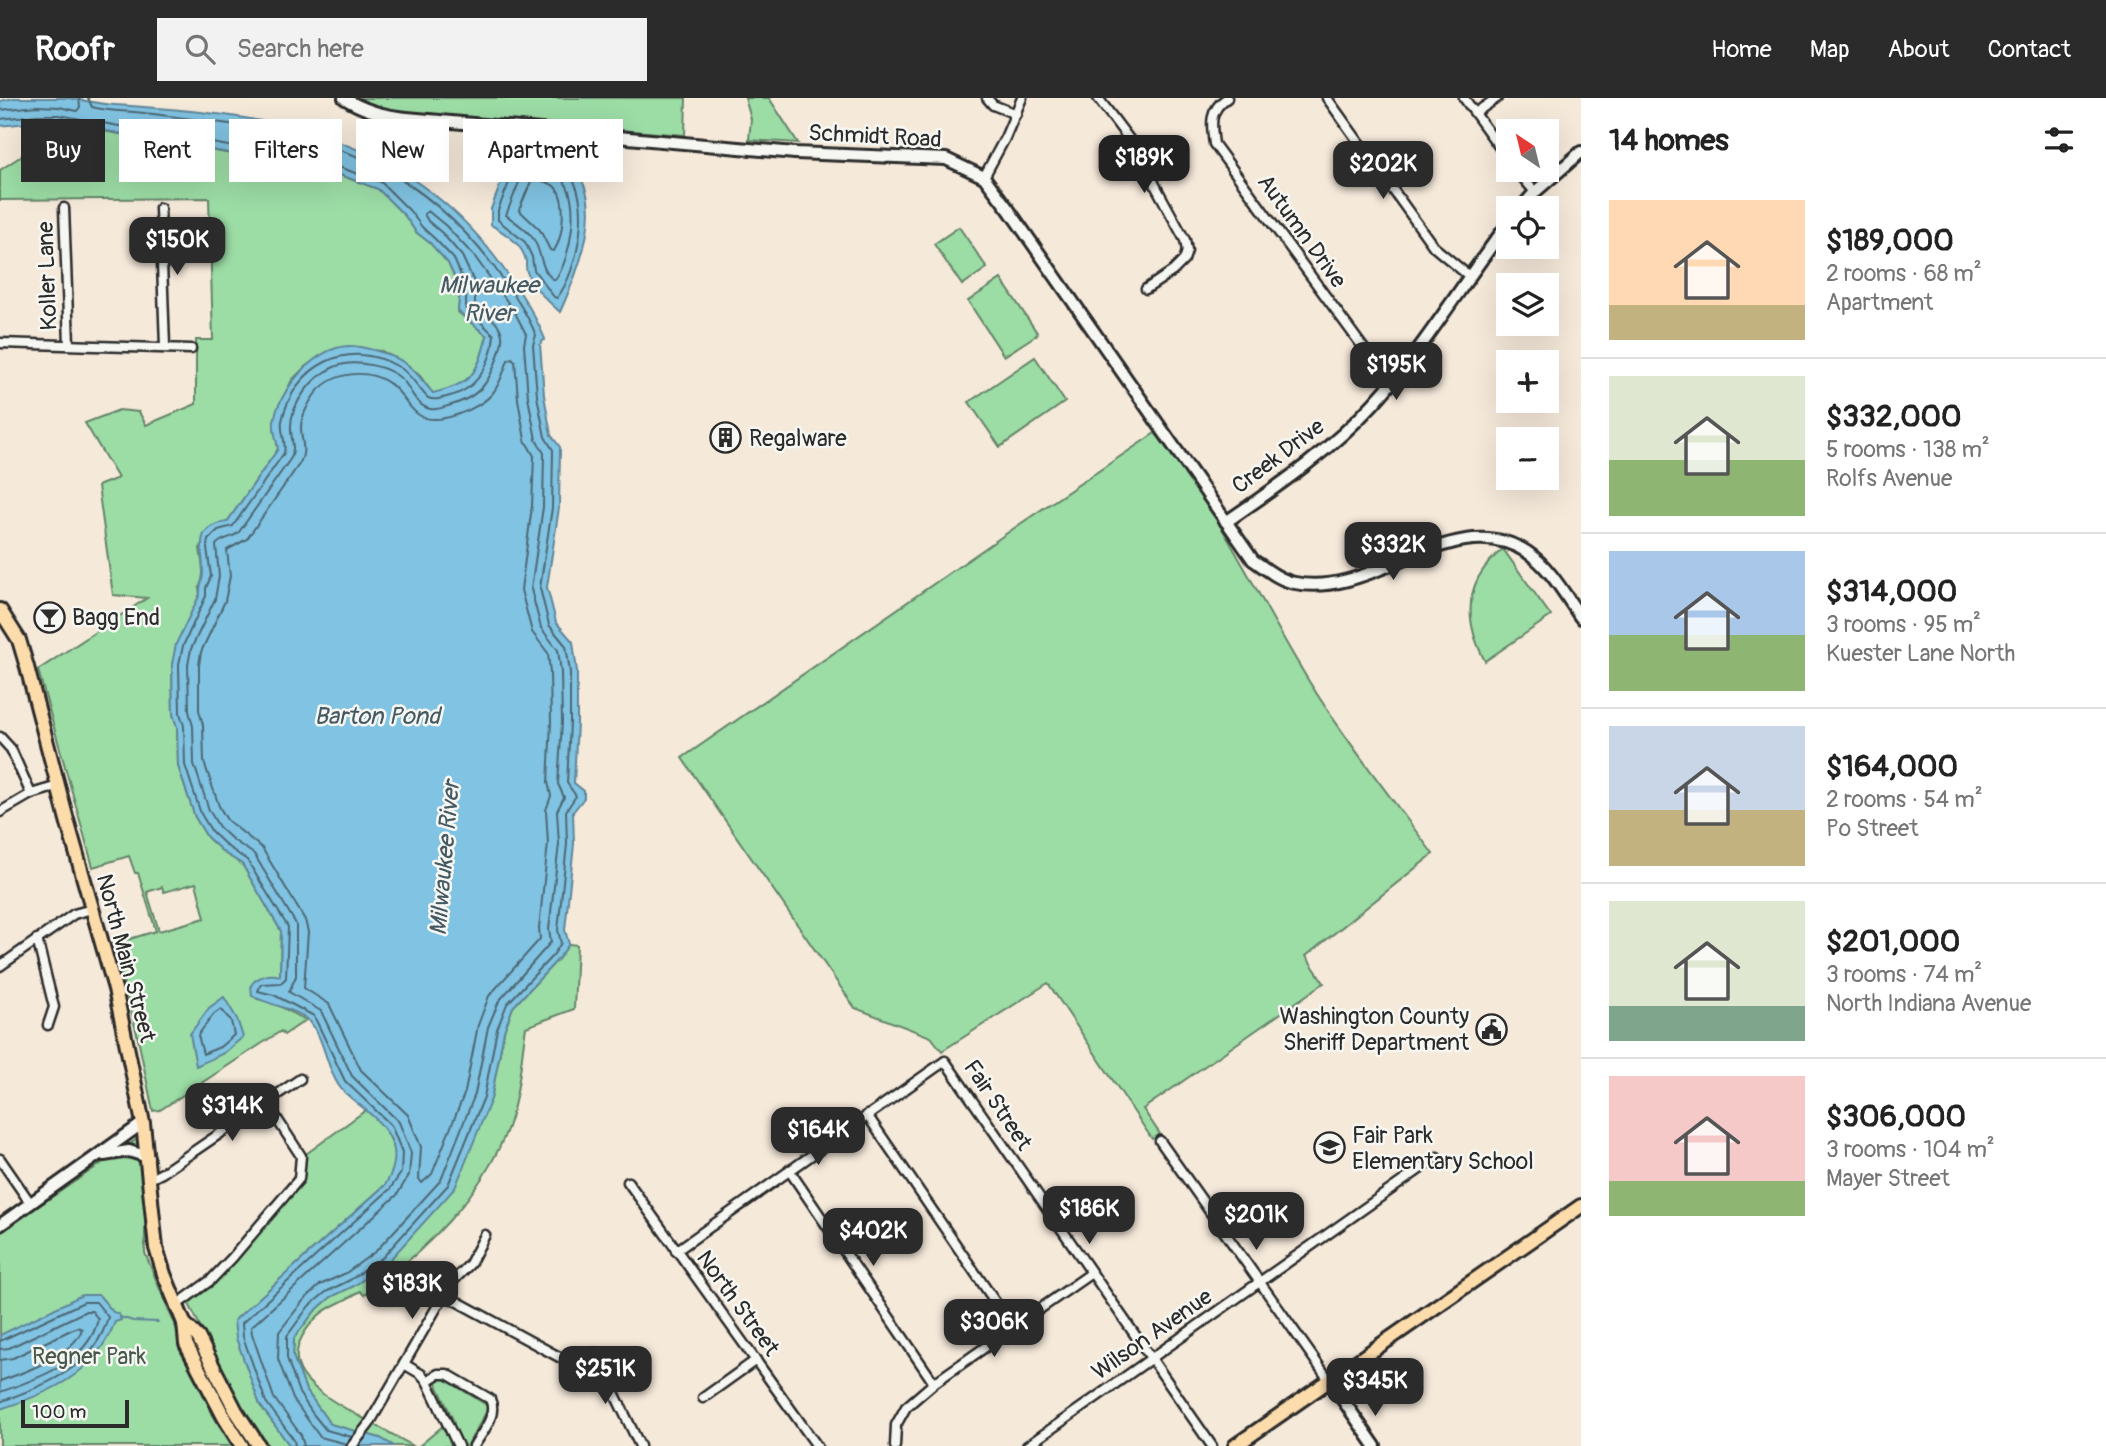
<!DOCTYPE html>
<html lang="en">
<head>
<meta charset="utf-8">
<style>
  body { margin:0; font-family:Pangolin,sans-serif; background:#f2f2f2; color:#222; height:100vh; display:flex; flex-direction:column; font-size:26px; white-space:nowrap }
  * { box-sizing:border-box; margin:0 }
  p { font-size:23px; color:#767676 }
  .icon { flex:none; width:38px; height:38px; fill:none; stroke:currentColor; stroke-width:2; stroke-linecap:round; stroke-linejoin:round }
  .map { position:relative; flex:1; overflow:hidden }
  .sheet { display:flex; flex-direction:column; background:#fff; width:525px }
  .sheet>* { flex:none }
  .banner { position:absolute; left:21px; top:21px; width:665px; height:63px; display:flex; gap:14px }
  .needle { width:46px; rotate:325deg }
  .buttons { position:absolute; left:1496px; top:21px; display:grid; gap:14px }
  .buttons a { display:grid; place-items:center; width:63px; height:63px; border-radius:0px; background:#fff; box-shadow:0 7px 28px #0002; font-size:35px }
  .scale { position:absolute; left:21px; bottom:18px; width:108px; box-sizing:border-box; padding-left:7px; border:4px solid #2b2b2b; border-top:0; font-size:19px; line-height:24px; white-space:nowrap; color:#2b2b2b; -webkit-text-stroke:5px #f6f6f2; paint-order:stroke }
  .price { position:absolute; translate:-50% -60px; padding:0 16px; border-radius:14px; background:#2b2b2b; color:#fff; font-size:23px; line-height:46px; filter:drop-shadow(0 2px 4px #0008) }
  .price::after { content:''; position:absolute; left:50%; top:42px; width:21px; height:16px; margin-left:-10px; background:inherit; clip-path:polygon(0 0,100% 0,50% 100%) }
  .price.active { background:#222; color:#fff }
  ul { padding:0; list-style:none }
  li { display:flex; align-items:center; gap:21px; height:175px; padding:0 28px }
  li+li { border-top:2px solid #e0e0e0 }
  li span { display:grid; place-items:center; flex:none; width:196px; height:140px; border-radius:0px; color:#555 }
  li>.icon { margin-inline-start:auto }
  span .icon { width:84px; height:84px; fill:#fffc; stroke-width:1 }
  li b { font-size:30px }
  h2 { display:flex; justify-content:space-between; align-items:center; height:84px; padding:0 28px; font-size:30px }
  .chip { padding:0 24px; border-radius:0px; background:#fff; box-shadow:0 7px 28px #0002; font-size:24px; line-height:63px }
  .chip.active { background:#2b2b2b; color:#fff }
  header { display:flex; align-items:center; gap:42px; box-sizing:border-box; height:98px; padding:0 35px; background:#2b2b2b; color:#fff }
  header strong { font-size:33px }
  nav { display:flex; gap:38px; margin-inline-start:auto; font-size:24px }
  .search { width:490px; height:63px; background:#f2f2f2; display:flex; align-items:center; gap:18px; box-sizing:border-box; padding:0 24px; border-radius:0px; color:#767676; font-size:26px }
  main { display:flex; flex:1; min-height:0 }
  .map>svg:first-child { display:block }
  .green { fill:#9cdca5; stroke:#648468; stroke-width:2; fill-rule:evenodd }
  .water { fill:#81c3e2; stroke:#5f8699; stroke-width:2 }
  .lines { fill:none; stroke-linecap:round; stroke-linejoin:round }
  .shore { stroke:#4d6874; stroke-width:2 }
  .stream { stroke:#5f8699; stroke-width:2 }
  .street-casing { stroke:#2b2b2b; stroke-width:13 }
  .secondary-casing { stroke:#2b2b2b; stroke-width:16 }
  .primary-casing { stroke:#2b2b2b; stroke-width:18 }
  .street { stroke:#f6f6f2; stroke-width:8 }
  .secondary { stroke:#f6f6f2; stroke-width:10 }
  .primary { stroke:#fddcac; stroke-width:12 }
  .labels { text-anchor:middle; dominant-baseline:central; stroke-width:5; stroke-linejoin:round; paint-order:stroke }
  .street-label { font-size:23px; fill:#2b2b2b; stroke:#f6f6f2 }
  .poi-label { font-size:23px; fill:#2b2b2b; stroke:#f6f6f2; text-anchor:start }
  .park-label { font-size:23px; fill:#47574a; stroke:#f6f6f2 }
  .water-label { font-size:24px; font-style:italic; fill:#455962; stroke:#f6f6f2 }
</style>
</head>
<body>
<header>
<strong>Roofr</strong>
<div class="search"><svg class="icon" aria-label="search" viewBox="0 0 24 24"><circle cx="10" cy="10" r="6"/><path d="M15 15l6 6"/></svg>Search here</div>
<nav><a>Home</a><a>Map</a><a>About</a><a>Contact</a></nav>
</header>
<main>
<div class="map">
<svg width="1581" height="1348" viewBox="0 0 1581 1348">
  <rect width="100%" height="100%" fill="#f5e9da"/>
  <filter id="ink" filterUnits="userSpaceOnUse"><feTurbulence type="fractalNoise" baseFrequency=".0143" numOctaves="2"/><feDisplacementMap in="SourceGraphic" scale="14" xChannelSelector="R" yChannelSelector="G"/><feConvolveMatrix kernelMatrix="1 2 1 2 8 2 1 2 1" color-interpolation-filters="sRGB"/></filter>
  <g filter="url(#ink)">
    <g class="green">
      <polygon points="352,0 686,0 685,37 427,18 365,8"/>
      <polygon points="745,0 769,0 798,45 749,42 751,21"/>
      <path d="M69 27 332 74 378 91 405 118 416 134 430 145 448 165 460 191 458 214 487 238C477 277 472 285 433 296L418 275 382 253 367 252 325 256 306 268 292 282 285 296 274 324 278 351 227 424 200 450 204 478 199 490 200 496 172 566 173 616 177 629 178 668 195 719 207 739 224 755 242 766 281 833 280 879 258 901 270 903 306 922 284 937 281 933 160 1012 153 1013 137 936 113 846 156 833 138 775H135L129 758 93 769 38 572 147 500 113 497 98 388 118 380 85 325 119 312 139 314 146 327 196 306V242H213L209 100 0 102V72ZM196 785 205 820 159 833 147 794 162 789 164 794Z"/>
      <polygon points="959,129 987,170 962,187 934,146"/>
      <polygon points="1001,181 1038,236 1004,258 968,203"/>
      <polygon points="1035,259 1065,304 1000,349 969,304"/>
      <path d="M1155 335C1214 403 1252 488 1298 565 1336 631 1388 695 1433 756L1306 858 1324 885 1143 1011 1160 1036 1152 1041 1048 885 942 953 931 939 855 910 682 660 1023 424Z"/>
      <path d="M1503 451 1551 518 1485 563C1463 521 1464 482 1503 451Z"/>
      <path d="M569 846 577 847 574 911 526 929C521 961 519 998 508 1029 483 1097 422 1157 364 1197L360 1193C347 1203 329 1207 318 1218 269 1267 314 1293 357 1317 376 1327 395 1338 413 1348H394L380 1340 330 1326 306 1292 293 1258 294 1240 315 1213 331 1199 354 1188 491 1001 504 933 513 909 559 860Z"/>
      <path d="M366 1012C383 1025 401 1049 394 1072 393 1077 388 1083 385 1087L234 1223 260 1307 290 1348H266L237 1302 189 1206 302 1076 306 1056Z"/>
      <polygon points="145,1036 145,1155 211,1314 232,1348 0,1348 0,1134"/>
      <polygon points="443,1280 488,1308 488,1311 467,1348 419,1348 443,1328 454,1324 438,1289 437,1283"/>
    </g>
    <g class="water">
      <path d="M14 0C32 0 50 0 67 0 83 2 99 6 115 7 262 16 400 33 495 159 514 185 533 211 545 241L540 246 544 297 551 337 560 349 559 410 547 489 556 524 573 544 577 573V625L574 685 584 693V700L573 714 574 746 565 832 569 846 559 860 513 909 504 933 491 1001 455 1090 387 1165 354 1188 331 1199 315 1213 294 1240 293 1258 306 1292 330 1326 380 1340 394 1348H290L260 1307 236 1240 234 1223 238 1219 385 1087C404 1057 393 1035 367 1013 358 1005 346 998 339 988 326 969 325 942 310 924 299 911 266 906 252 898L251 887C258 878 269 875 280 878L281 833 242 766 224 755 207 739 195 719 178 668 177 629 173 616 172 566 176 546 200 496C199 488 203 483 203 475 203 450 193 428 227 424L278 351C277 343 273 333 274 324 278 293 315 249 348 248 363 248 387 255 400 262 415 270 422 283 433 295 472 285 477 277 487 238L458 213 460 191 448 165 430 145 416 134 405 118 378 91 332 74 57 24H37L0 28V3Z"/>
      <path d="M517 48C533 54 555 55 568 66 611 99 577 175 560 214 549 204 532 189 527 174 526 173 526 164 526 163 522 145 506 136 491 127V111L512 56Z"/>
      <polygon points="224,899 237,921 243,939 224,955 196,968 190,936 209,910"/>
      <path d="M82 1197H99L113 1214 119 1216 121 1222 115 1224C95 1276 50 1295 0 1311V1237Z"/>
    </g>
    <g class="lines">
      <g class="shore">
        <path d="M88 0 92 9C106 13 119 13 134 14 166 17 198 22 230 26 344 42 423 75 494 169 510 191 526 213 536 237L533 247 537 298 545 339 553 352 552 410 540 490 549 527 566 548 570 574V625L567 685 576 698 566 713 567 746 558 832 561 845 554 856 507 906 497 931 484 999 448 1087 382 1160 350 1182 326 1194 309 1208 287 1238V1260L299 1295 313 1316 326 1332 352 1339"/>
        <polyline points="0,12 37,8 59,9 77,13 80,9 79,0"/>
        <path d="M0 21 37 17H59L333 67 381 84 410 113 422 129 435 141 454 161 466 189V210L494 237C492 264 478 291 450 298 442 300 436 303 428 300 418 290 411 276 399 269 348 239 294 267 282 323 280 334 287 344 284 355L233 428 218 432 208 442 207 450 211 478 206 490V498L183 548 179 566 180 615 184 628 185 667 201 716 212 734 228 749 247 762 288 829 286 880 281 885 261 886 258 893 274 897 314 918 345 983 391 1027 402 1054 401 1075 390 1091 242 1225 243 1239 266 1304 294 1342 295 1348"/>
        <path d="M520 57C534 61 555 63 566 73 594 98 578 173 557 200L554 199 534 172 532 159 525 144 498 122V112Z"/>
        <path d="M525 69C536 70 552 72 561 80 582 99 571 162 555 182 539 174 543 153 532 139 525 130 515 124 506 117Z"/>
        <path d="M532 81C539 82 548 83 554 88 568 101 563 139 554 153L550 152 540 132 519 112Z"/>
        <path d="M512 260 515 263 518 301 525 342 534 358 532 408 521 492 532 534 548 555 550 575 551 624 548 684 551 698 546 712 548 745 539 830 540 841 489 898 478 927 465 994 432 1076 422 1085 419 1081 421 1049 408 1017 361 972 329 906 304 890 308 834 305 822 262 750 227 722 219 708 204 664 203 627 199 612V567L201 554 225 503 230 478 227 452 247 441 300 365C307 352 301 343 301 329 301 320 308 306 313 299 330 273 370 268 394 289 403 297 408 310 419 317 437 329 479 311 492 296 500 287 504 273 508 262Z"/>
        <polygon points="221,911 231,923 234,937 220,949 203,956 198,937 214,916"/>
        <path d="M0 1243 84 1204H96L108 1219C95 1270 44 1287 0 1304"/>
        <path d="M0 1251 9 1250 86 1213H92L98 1221C89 1264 37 1281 0 1294"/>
        <path d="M0 1262 13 1260 77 1229 82 1231C74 1257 23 1275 0 1283"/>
        <path d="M304 1348 301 1337 274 1300 252 1236 251 1229 397 1097 409 1077 411 1055 399 1024 352 978 321 913 289 894 296 878V826L254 756 233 742 219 729 209 712 194 666 193 628 189 613 188 567 191 551 215 501 219 478 216 447C223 439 232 441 239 434L291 360C296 348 290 340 291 328 291 306 312 279 332 270 352 260 392 267 406 286 411 294 417 306 427 310 434 313 441 310 448 308 482 299 492 281 501 248 507 227 489 219 475 207V186L462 158 442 135 428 123 424 116 428 113 446 128 475 159 514 213 526 236 524 247 528 299 536 342 544 355 543 409 531 491 541 530 558 552 561 574 562 624 558 686 564 699 557 713 559 746 549 831 551 844 499 903 488 929 475 996 441 1082 376 1153 346 1175 320 1187 303 1203 279 1234 278 1261 293 1301 320 1339 347 1346"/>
      </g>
      <polyline class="stream" points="120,1219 133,1223 158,1224"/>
      <defs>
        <g id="street">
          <polyline points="987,0 993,7 1016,16"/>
          <polyline points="1098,0 1144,61 1155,87 1185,142 1187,153 1184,162 1173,173 1146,191"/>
          <path d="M1227 0C1209 12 1211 26 1214 46L1365 252 1396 279"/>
          <polyline points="1327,0 1434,149 1469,178"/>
          <polyline points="1464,0 1508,61"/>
          <polyline points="1475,15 1497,0"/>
          <polyline points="1516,72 1535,94"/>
          <polyline points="984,79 1005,40 1022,0"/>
          <polyline points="64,110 69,246"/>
          <polyline points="160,110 165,248"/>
          <polyline points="0,245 191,251"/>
          <polyline points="0,639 11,651 31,696"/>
          <polyline points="0,714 31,696 58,688"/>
          <polyline points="37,841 54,909 48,927"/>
          <polyline points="0,868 74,816 92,811"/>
          <polyline points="867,1017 1013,1230"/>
          <polyline points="1160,1043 1329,1282"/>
          <polyline points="0,1061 31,1106"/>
          <polyline points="789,1072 934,1285"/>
          <polyline points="150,1081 162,1075 300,981"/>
          <polyline points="628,1084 817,1348"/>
          <polyline points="676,1153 945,963 1212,1348"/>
          <polyline points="445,1197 561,1260 580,1260 595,1255 640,1348"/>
          <polyline points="175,1208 211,1182 232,1160 299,1081 301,1058 266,1004"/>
          <polyline points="404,1266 421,1276 427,1283 458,1348"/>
          <path d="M427 1283 438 1276H447L490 1301C498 1318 482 1334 474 1348"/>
          <polyline points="703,1300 756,1262"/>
          <polyline points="352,1348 369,1326 441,1202 454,1182 470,1166 485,1137"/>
          <polyline points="895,1348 896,1327 906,1309 934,1285 1090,1176"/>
          <polyline points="1027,1348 1437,1059"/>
        </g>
        <g id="secondary">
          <path d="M344 0C364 13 384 18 407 20L795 55 946 61 984 79 1009 112 1253 462C1266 471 1279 482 1295 485 1373 501 1455 407 1527 454 1550 469 1565 497 1581 520"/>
          <polyline points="1521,110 1535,94 1581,54"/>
          <path d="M1226 424C1278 388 1330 353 1373 306 1424 251 1462 185 1508 126"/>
          <polyline points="104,1057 129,1053 148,1059"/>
          <polyline points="0,1127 143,1025"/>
          <polyline points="1329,1282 1375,1348"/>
        </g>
        <g id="primary">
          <polyline points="0,512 19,542 27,569 67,722 115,891 143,1025 156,1150 164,1176 184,1225 198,1239 236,1313 259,1348"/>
          <polyline points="184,1225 186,1246 224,1319 242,1348"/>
          <polyline points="1235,1348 1581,1108"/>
        </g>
      </defs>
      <use href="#street" class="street-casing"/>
      <use href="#secondary" class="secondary-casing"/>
      <use href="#primary" class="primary-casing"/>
      <use href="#street" class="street"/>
      <use href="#secondary" class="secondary"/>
      <use href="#primary" class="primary"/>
    </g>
  </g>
  <defs>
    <symbol id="building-ring" viewBox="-11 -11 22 22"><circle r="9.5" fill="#f6f6f2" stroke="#2b2b2b" stroke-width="1.5"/><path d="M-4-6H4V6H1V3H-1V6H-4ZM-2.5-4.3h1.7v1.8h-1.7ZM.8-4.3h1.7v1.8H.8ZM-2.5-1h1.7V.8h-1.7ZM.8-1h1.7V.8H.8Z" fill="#2b2b2b"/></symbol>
    <symbol id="bar-ring" viewBox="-11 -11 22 22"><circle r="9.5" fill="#f6f6f2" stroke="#2b2b2b" stroke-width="1.5"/><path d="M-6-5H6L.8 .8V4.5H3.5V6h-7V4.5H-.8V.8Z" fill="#2b2b2b"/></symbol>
    <symbol id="civic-ring" viewBox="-11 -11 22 22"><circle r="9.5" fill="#f6f6f2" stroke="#2b2b2b" stroke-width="1.5"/><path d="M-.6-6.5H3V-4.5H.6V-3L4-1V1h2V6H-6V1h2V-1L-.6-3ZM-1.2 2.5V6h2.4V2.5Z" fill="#2b2b2b"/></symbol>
    <symbol id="school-ring" viewBox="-11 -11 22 22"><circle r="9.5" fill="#f6f6f2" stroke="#2b2b2b" stroke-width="1.5"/><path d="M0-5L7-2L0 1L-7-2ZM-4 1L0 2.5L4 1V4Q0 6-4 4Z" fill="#2b2b2b"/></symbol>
  </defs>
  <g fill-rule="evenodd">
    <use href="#building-ring" x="708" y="322" width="35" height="35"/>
    <use href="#bar-ring" x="32" y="502" width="35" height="35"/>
    <use href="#civic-ring" x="1474" y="914" width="35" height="35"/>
    <use href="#school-ring" x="1312" y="1032" width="35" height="35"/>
  </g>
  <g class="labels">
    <g class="street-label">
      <text transform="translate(875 38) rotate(3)">Schmidt Road</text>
      <text transform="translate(1302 133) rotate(54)">Autumn Drive</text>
      <text transform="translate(47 178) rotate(-92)">Koller Lane</text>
      <text transform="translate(1278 358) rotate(-37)">Creek Drive</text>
      <text transform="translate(126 860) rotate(75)">North Main Street</text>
      <text transform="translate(998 1007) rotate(56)">Fair Street</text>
      <text transform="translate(738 1205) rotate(54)">North Street</text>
      <text transform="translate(1152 1236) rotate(-35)">Wilson Avenue</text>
    </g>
    <g class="poi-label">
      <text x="749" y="340">Regalware</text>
      <text x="72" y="519">Bagg End</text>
      <text x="1469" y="918" text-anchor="end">Washington County<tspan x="1469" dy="26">Sheriff Department</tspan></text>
      <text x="1352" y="1037">Fair Park<tspan x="1352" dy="26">Elementary School</tspan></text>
    </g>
    <g class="park-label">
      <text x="89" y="1258">Regner Park</text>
    </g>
    <g class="water-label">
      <text x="489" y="187">Milwaukee<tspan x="489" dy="28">River</tspan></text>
      <text x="377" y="618">Barton Pond</text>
      <text transform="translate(445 760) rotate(-85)">Milwaukee River</text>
    </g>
  </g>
</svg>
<div class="buttons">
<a><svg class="needle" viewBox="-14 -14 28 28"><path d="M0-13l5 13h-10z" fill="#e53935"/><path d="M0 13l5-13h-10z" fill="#767676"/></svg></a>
<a><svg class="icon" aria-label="locate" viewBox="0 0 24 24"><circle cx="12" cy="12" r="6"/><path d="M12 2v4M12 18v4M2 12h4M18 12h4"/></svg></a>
<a><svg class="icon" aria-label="layers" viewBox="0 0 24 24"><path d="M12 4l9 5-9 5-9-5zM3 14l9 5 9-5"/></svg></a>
<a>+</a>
<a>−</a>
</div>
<div class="scale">100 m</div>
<b class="price active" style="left:1144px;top:97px">$189K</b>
<b class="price" style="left:1383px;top:103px">$202K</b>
<b class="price" style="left:177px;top:179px">$150K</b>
<b class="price" style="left:1396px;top:304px">$195K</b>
<b class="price" style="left:1393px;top:484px">$332K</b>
<b class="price" style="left:232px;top:1045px">$314K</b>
<b class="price" style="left:818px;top:1069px">$164K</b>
<b class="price" style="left:1089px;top:1148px">$186K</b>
<b class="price" style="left:1256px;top:1154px">$201K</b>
<b class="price" style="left:873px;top:1170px">$402K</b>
<b class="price" style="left:412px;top:1223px">$183K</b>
<b class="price" style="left:994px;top:1261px">$306K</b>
<b class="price" style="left:605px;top:1308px">$251K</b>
<b class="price" style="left:1375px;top:1320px">$345K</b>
<div class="banner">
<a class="chip active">Buy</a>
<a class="chip">Rent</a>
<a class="chip">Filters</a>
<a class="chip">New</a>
<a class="chip">Apartment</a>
</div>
</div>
<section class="sheet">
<h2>14 homes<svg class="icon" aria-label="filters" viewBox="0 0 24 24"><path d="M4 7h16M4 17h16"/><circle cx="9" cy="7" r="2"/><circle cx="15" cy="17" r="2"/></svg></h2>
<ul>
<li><span style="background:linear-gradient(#ffd9b3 75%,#c2b280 0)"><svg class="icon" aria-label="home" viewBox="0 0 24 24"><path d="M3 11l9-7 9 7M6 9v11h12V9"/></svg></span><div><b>$189,000</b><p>2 rooms · 68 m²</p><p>Apartment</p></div></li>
<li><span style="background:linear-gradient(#dfe7d0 60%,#8fb573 0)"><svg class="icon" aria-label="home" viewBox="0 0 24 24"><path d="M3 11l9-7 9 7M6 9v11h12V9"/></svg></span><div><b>$332,000</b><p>5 rooms · 138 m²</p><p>Rolfs Avenue</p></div></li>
<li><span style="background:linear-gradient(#a9c7e8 60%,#8fb573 0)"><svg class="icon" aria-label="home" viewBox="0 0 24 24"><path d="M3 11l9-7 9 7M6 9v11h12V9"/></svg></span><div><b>$314,000</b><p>3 rooms · 95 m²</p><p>Kuester Lane North</p></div></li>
<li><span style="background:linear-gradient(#c9d6e8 60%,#c2b280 0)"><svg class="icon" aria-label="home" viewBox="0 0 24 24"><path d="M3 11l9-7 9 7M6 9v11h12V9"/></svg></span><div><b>$164,000</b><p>2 rooms · 54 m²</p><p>Po Street</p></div></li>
<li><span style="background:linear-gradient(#dfe7d0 75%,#7fa58c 0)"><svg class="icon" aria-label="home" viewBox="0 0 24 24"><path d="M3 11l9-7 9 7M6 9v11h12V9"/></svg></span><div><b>$201,000</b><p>3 rooms · 74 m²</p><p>North Indiana Avenue</p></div></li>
<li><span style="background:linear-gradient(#f6c9c9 75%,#8fb573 0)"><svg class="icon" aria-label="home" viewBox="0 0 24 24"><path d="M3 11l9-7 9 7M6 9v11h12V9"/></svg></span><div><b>$306,000</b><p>3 rooms · 104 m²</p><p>Mayer Street</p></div></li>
</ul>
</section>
</main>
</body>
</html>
